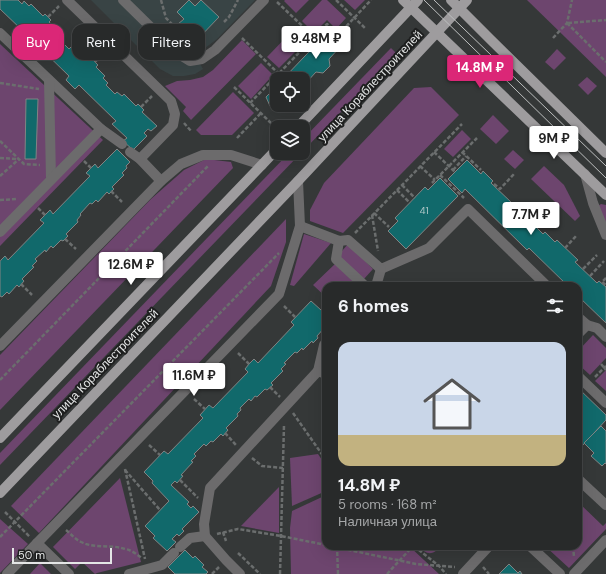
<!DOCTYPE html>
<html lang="en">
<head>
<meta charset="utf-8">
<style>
  body { margin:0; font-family:"DM Sans",sans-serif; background:#343636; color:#f1f3f6; height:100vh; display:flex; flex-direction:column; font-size:15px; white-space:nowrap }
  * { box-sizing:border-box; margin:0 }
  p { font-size:13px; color:#a5a7a8 }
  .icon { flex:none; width:22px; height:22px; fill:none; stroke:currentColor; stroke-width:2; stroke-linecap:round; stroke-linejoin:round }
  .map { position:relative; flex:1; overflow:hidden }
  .details { position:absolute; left:322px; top:282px; width:260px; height:268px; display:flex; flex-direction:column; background:#282a2a; border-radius:12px; box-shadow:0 4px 16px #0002,0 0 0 1px #444647 }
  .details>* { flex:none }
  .hud { position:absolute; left:12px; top:24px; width:250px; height:36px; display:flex; gap:8px }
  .fabs { position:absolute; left:270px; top:72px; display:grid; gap:8px }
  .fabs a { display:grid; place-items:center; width:40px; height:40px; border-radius:8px; background:#282a2a; box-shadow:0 4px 16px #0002,0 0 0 1px #444647; font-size:20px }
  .scale { position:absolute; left:12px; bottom:10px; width:100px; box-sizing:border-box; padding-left:4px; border:2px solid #e4e6e6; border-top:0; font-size:11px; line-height:14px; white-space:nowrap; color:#e4e6e6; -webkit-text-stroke:3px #1e1f1f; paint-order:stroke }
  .price { position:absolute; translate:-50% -34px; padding:0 9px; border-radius:4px; background:#fff; color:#222; font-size:13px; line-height:26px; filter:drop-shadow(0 1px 2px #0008) }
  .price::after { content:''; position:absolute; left:50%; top:24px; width:12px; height:9px; margin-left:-6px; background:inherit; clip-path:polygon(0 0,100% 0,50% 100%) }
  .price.on { background:#db2777; color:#fff }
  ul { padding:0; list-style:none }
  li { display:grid; align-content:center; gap:8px; height:212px; padding:0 16px }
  li span { display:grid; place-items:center; height:124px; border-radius:12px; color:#555 }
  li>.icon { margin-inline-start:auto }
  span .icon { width:72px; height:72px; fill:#fffc; stroke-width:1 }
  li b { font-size:17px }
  h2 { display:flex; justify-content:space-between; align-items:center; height:48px; padding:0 16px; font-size:17px }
  .tag { padding:0 14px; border-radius:12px; background:#282a2a; box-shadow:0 4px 16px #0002,0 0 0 1px #444647; font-size:14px; line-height:36px }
  .tag.on { background:#db2777; color:#fff }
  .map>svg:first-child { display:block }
  .built { fill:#394445 }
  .green { fill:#6d456e }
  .building { fill:#11696b; stroke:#818484 }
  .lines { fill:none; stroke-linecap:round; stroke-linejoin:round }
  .path { stroke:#6b6e6e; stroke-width:2.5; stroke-dasharray:4 2; stroke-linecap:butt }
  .minor { stroke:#6c6b6c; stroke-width:10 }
  .major { stroke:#9e9c9e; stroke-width:10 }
  .tram { stroke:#bdbfbf; stroke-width:1 }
  .labels { text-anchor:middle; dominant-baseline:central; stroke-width:4; stroke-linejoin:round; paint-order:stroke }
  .number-label { font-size:10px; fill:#afc7c7 }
  .street-label { font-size:12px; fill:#e4e6e6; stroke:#1e1f1f }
</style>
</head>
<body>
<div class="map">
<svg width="606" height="574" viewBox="0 0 606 574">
  <rect width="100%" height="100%" fill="#353838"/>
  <polygon class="built" points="91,0 255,0 217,39 205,48 198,49 199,62 203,69 195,74 184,76 173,76 160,69"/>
  <g class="green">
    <polygon points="285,0 309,0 296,13 284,1"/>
    <polygon points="322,0 327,0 346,18 336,29 327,20 314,33 302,21"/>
    <polygon points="344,0 365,0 355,10"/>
    <polygon points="527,0 606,0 606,77"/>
    <polygon points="295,28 307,40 279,68 267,57"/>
    <polygon points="242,40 256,54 191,120 183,111 186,107 165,86 177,81 190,80 203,77 213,70"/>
    <polygon points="0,44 103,140 0,246"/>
    <polygon points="391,48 397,54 303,151 303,139"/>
    <polygon points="557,49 566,58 554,70 545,62"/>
    <polygon points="261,63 273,75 251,99 238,86"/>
    <polygon points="587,77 597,86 588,95 578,85"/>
    <polygon points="431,87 459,115 343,233 310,221 310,210 324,183 414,88"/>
    <polygon points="233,92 254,113 232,135 201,135 196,130"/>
    <polygon points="493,115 509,131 496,144 480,129"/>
    <polygon points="462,130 471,139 453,157 444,149"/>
    <polygon points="513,150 524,160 515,169 504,159"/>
    <polygon points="289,153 301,153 0,465 0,453"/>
    <polygon points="206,159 231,162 233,168 0,410 0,355 151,199 184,170"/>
    <polygon points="544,166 564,185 580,216 575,221 531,179"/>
    <polygon points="601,204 606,205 606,226 598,206"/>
    <polygon points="286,219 286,242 271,286 39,533 11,506"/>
    <polygon points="304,234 331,243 294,286 290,285"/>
    <polygon points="348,244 373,269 363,280 339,256 342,251"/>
    <polygon points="335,264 358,286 326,286 326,297 313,285"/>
    <polygon points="593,335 606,348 606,358 590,375 578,364 578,351"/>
    <polygon points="606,370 606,391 595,381"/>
    <polygon points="318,454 326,466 326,491 292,506 290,458"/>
    <polygon points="120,478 141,562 97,573 95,574 82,562 75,569 53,547"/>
    <polygon points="279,487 279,533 241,526"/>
    <polygon points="322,497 326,497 326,546 409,546 439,574 291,574 290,528 292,511"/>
    <polygon points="578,502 603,526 606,523 606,529 569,568 545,546 578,546"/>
    <polygon points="0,519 28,544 0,573"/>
    <path d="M418 546H441C432 556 427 555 418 546Z"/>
    <polygon points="40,563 51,574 30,574"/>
  </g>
  <g class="building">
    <polygon points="0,0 18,0 22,4 24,1 29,6 31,4 43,16 45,14 51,20 49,22 58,30 56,33 61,37 59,39 69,49 71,47 76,51 78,49 90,61 92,59 98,65 96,67 105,76 103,78 108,83 106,85 115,94 117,92 122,96 124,94 136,106 138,104 144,110 142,112 157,126 151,131 148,129 144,133 147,136 133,150 123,141 127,138 112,124 116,121 79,85 75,89 66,80 69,76 32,40 28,43 19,34 23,31 0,9"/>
    <polygon points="189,0 195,6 201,0 219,17 196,41 178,24 184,19 177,12"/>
    <polygon points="327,33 336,36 341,46 329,59 330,66 323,73 316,72 305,84 306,91 303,94 303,79 283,79"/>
    <polygon points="277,86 277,105 285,105 280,110 270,106 266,97"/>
    <polygon points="26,99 38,99 36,159 25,159"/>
    <polygon points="117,149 130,162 126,166 127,168 122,173 124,175 112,187 114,189 109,194 107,192 98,202 96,200 92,204 90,203 80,214 81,215 77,220 78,222 66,234 68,236 63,241 61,240 53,248 51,246 46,252 45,250 35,259 37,261 32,266 34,267 22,279 24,281 19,287 17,285 9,294 7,292 2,297 0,296 0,261 5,256 8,260 44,223 40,220 50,210 53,214 90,176 86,173 95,164 98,168"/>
    <polygon points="467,160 481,174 483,171 493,181 491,183 513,204 515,202 534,221 532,223 543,234 545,232 555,242 557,240 578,260 575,262 597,283 599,281 606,287 606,323 578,296 578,286 568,286 529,248 527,250 465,189 462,193 448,179"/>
    <polygon points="440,178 458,196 406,249 388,231 398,221 395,218 425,187 428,190"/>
    <polygon points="311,301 321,310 323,308 326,311 326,328 325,327 317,336 318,338 313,343 312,341 303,350 302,348 297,353 295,352 284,363 286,364 281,369 283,371 271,383 273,385 267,390 265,389 257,397 255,396 251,401 249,399 240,408 241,410 237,414 238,416 226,428 228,430 223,436 221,434 213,442 211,441 206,446 204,444 194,454 196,456 191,461 193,462 181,475 183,476 177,483 175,481 171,485 189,502 187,504 191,508 193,506 199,512 182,529 184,531 179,536 177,534 172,539 176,542 167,551 153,538 155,536 145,526 169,501 152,483 153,481 144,472 164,451 168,454 203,418 200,415 209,405 213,408 248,372 245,369 249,364 254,359 258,363 294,325 291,322"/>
    <polygon points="578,388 606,415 606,420 582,446 578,443"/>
    <polygon points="601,426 606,431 606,464 605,463 602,466 591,456 594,453 584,443"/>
    <polygon points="185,550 193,558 195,556 204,565 202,567 208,572 206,574 175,574 168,567"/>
    <polygon points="509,564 518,573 520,571 522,574 499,574"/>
  </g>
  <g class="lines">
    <g class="path">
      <polyline points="161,0 166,18 192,45 199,46 201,45"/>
      <polyline points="336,0 365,28"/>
      <polyline points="277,2 314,37"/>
      <polyline points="48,17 59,6"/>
      <polyline points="224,22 229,17 238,0"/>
      <polyline points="567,23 606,62"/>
      <polyline points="568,23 606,20"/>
      <polyline points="338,35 371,0"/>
      <polyline points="242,38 279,74"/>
      <polyline points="553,38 567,23 572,0"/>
      <polyline points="95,62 105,51"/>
      <polyline points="0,83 39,89"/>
      <polyline points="234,87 272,124"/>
      <polyline points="250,103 327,24 349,45"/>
      <polyline points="141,107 152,96"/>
      <polyline points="184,123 191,131"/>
      <polyline points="237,138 261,113"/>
      <polyline points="0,141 24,164 40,165"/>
      <polyline points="434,152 455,172"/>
      <polyline points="462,152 481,170"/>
      <polyline points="0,158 18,159"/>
      <polyline points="84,161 91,168"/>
      <polyline points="420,166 435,180"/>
      <polyline points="453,170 466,156"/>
      <polyline points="440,175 464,198"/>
      <polyline points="0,176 19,159"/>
      <polyline points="432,183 477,138"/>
      <polyline points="494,184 500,189 514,174"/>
      <polyline points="402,185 415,198"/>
      <polyline points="397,190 410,203"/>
      <polyline points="111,191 122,202"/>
      <polyline points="0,200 17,199"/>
      <polyline points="38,208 45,215"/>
      <polyline points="374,213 389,227"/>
      <polyline points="372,215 378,251"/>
      <polyline points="355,233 462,124"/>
      <polyline points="65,239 76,249"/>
      <polyline points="565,248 577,235"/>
      <polyline points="0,260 0,261"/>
      <polyline points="583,269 597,255"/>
      <polyline points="590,276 604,261"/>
      <polyline points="606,278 602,282 606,285"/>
      <polyline points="21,284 32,295"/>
      <polyline points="284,306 295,317"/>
      <polyline points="238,353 249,364"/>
      <polyline points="601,364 606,370"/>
      <polyline points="595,377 606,366"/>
      <polyline points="0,380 208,166"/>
      <polyline points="270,387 280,397"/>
      <polyline points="194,399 205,409"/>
      <polyline points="293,413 326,460"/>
      <polyline points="225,433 236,445"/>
      <polyline points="149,445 160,455"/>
      <polyline points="252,458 262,466 283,468"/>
      <polyline points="125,469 145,559"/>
      <polyline points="125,470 160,510"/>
      <polyline points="180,480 198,498"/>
      <polyline points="5,512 30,537"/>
      <path d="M66 530C71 534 75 539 81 542 95 549 111 544 125 549 132 550 137 555 142 558"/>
      <polyline points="223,532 226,541"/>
      <polyline points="217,534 238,529 281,536 326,545"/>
      <polyline points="0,537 279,253"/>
      <polyline points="330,546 416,564 455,567"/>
      <polyline points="337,546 338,574"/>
      <polyline points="414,546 439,566 446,574"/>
      <polyline points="573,546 574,557"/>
      <polyline points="238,553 260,574"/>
      <polyline points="483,567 489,574"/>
      <polyline points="212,574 219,567"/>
      <polyline points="280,574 284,425"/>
      <polyline points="387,574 413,546"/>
    </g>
    <g class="minor">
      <polyline points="67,0 171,101 175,114 173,125 140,159"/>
      <polyline points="123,0 177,53 190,61 202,59 215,50 264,0"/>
      <polyline points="0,33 101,129 122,144"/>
      <polyline points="49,80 51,179"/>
      <polyline points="130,152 140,159 161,181"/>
      <polyline points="585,174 593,203 606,235"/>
      <polyline points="300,226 339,241 348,240 381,269 429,248 468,209 547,286"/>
      <polyline points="0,232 101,129"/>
      <polyline points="339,241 336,259 365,286"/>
      <polyline points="376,286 381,269"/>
      <polyline points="578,317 587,325 597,328 606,337"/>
      <polyline points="578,334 587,325"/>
      <polyline points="0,346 161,181 181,164 203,155 231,155 262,165"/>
      <polyline points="318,371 324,345 326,342"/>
      <polyline points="578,376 606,403"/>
      <polyline points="578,479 606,505"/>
      <polyline points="37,543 69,574"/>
      <polyline points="530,546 560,574"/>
      <polyline points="180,547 190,538 205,536"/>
      <polyline points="7,574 279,294 300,226 298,181"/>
      <polyline points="129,574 162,565 174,553"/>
      <polyline points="240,574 226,560 205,536 204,524 210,488 318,371 326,374"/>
      <polyline points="463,574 489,546"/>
      <polyline points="574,574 606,540"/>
    </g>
    <g class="major">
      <polyline points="403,0 606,195"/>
      <polyline points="451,0 491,40 606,153"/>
      <polyline points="298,127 418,0"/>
      <polyline points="0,438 277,149"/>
      <polyline points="0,493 298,181 467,0"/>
    </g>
    <g class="tram">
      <polyline points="424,0 606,178"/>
      <polyline points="434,0 606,166"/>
    </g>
  </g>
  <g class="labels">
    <g class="number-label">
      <text x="424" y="210">41</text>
    </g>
    <g class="street-label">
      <text transform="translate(370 86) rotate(-47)">улица Кораблестроителей</text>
      <text transform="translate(105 364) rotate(-46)">улица Кораблестроителей</text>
    </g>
  </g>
</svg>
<div class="fabs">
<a><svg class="icon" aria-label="locate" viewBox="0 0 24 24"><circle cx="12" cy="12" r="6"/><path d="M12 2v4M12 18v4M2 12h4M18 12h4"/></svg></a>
<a><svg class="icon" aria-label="layers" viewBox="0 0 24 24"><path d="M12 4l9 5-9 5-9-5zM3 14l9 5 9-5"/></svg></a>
</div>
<div class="scale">50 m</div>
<b class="price" style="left:316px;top:60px">9.48M ₽</b>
<b class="price on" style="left:480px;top:89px">14.8M ₽</b>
<b class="price" style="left:554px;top:160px">9M ₽</b>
<b class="price" style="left:531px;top:236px">7.7M ₽</b>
<b class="price" style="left:131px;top:286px">12.6M ₽</b>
<b class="price" style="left:194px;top:397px">11.6M ₽</b>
<div class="hud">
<a class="tag on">Buy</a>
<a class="tag">Rent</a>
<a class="tag">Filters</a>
</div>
<section class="details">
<h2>6 homes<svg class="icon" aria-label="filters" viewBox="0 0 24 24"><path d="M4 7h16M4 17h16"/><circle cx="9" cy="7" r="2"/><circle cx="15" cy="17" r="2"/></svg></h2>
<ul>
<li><span style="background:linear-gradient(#c9d6e8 75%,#c2b280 0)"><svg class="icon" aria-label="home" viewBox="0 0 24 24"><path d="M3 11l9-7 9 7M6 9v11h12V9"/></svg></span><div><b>14.8M ₽</b><p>5 rooms · 168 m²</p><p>Наличная улица</p></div></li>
</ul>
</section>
</div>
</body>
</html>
